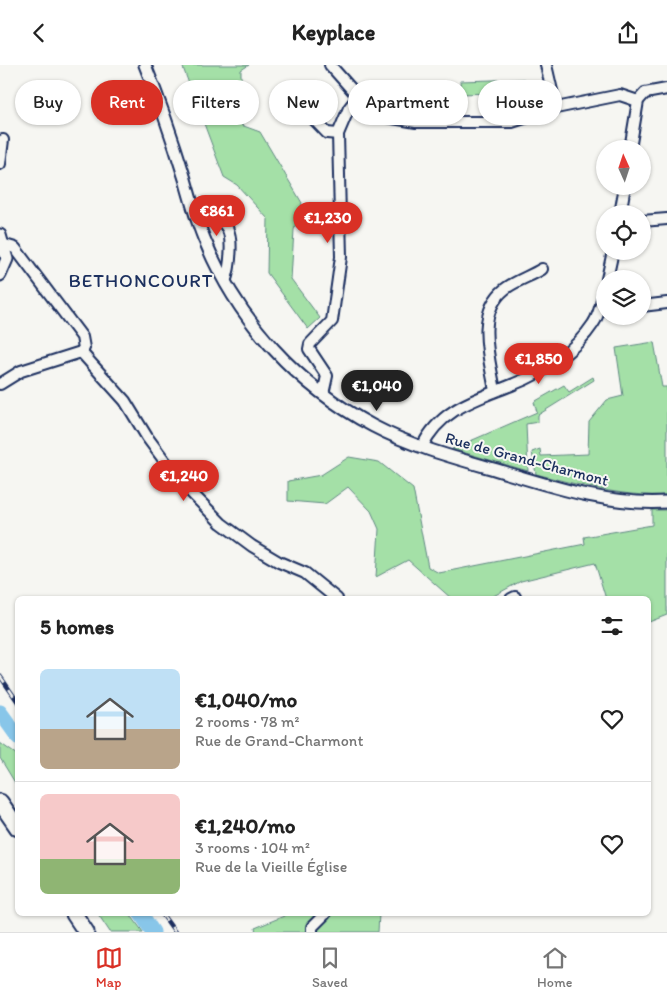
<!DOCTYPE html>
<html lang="en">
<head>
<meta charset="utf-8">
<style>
  body { margin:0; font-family:Itim,sans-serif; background:#f6f6f6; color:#222; height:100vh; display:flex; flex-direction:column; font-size:19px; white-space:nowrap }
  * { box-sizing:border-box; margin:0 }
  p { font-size:16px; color:#767676 }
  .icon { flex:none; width:28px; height:28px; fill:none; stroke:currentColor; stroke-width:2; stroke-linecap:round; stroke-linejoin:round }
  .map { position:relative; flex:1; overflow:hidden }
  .sheet { position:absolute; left:15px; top:531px; width:636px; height:320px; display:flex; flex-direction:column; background:#fff; border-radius:8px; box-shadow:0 1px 4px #0004 }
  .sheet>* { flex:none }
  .hud { position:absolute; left:15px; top:15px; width:638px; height:45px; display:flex; gap:10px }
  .needle { width:32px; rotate:357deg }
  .tools { position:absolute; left:596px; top:75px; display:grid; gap:10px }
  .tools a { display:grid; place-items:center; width:55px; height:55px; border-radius:50%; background:#fff; box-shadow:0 1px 4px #0004; font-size:25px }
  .price { position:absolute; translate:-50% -42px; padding:0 11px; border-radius:18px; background:#d93025; color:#fff; font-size:16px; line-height:32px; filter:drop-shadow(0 1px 2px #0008) }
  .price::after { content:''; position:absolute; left:50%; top:30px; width:15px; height:11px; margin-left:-8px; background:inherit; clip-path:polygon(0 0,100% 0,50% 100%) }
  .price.current { background:#222; color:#fff }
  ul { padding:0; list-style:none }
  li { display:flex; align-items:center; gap:15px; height:125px; padding:0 25px }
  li+li { border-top:1px solid #e0e0e0 }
  li span { display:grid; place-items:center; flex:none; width:140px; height:100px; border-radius:8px; color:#555 }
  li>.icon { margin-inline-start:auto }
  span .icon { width:60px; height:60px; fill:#fffc; stroke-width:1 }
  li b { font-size:21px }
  h2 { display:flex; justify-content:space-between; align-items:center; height:60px; padding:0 25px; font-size:21px }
  .pill { padding:0 18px; border-radius:22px; background:#fff; box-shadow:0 1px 4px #0004; font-size:18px; line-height:45px }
  .pill.current { background:#d93025; color:#fff }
  header { display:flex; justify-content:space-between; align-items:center; height:65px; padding:0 25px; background:#fff; font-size:22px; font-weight:700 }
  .menu { display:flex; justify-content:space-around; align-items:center; height:70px; border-top:1px solid #e0e0e0; background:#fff; font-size:14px; color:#767676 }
  .menu a { display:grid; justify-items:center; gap:2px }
  .menu .current { color:#d93025 }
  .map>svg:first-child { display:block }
  .green { fill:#a4e0a7; stroke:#608882 }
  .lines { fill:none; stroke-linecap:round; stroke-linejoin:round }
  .river { stroke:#88c6e9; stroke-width:15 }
  .minor-casing { stroke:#1b2f5e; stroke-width:14 }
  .tertiary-casing { stroke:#1b2f5e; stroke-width:15 }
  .primary-casing { stroke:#1b2f5e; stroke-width:19 }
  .minor { stroke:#f6f6f2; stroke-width:10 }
  .tertiary { stroke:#f6f6f2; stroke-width:11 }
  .primary { stroke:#f6f6f2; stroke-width:15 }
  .rail-casing { stroke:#1b2f5e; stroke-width:4.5 }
  .rail { stroke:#f6f6f2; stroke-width:2.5; stroke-dasharray:8; stroke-linecap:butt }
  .labels { text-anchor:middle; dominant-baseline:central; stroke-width:4; stroke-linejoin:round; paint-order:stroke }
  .street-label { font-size:16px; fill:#1b2f5e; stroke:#f6f6f2 }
  .quarter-label { font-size:19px; letter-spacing:1px; fill:#1b2f5e; stroke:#f6f6f2 }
</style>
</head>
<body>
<header><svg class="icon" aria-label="back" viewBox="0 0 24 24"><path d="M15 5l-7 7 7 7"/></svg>Keyplace<svg class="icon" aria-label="share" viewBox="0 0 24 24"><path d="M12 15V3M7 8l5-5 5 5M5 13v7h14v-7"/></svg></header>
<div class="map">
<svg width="667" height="867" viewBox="0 0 667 867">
  <rect width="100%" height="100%" fill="#f6f6f2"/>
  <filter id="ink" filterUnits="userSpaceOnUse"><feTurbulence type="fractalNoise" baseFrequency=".02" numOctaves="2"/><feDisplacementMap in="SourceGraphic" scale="10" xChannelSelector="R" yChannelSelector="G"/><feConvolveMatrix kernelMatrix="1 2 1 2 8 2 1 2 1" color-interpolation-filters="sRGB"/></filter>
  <g filter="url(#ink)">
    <g class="green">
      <polygon points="182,0 249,0 241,5 241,60 260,67 302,138 294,165 291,214 320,253 308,264 267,208 268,154 237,120 224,112"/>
      <polygon points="525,14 526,19 533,19 533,27 461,29 460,16"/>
      <path d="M654 277 662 322H667V430C621 432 580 420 536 409L532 387 540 384 541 391 588 389 589 357 607 335 623 331 616 283Z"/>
      <polygon points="593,312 594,315 538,350 538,357 526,359 528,406 452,384 537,347 534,337 564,320 569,327"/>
      <polygon points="349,392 379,397 413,424 428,502 439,508 585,479 584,472 652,460 652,445 667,445 667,550 649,557 649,534 606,534 595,498 521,516 488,534 452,534 408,495 376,512 379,464 371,446 348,422 325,439 288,436 288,416 321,410"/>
      <polygon points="0,678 17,690 17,721 0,693"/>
      <polygon points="98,849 130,849 143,867 110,867"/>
      <polygon points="285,849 379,849 378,867 256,867 255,863 284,851"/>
    </g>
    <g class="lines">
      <g class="river">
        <polyline points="0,647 18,672"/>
        <polyline points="141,849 153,867"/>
      </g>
      <defs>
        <g id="minor">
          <polyline points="330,0 370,45 387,52 416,57 512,57 556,43 620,30 638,36"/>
          <polyline points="546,0 556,43"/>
          <polyline points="286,31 303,43 327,68 338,69"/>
          <polyline points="630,84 638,36 645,28 667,24"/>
          <polyline points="0,99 3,75"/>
          <path d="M195 146C204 150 216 153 224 159 235 169 230 204 225 217"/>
          <polyline points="620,149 625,121"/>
          <polyline points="642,156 667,154"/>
          <polyline points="5,180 15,183 82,272 84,283 81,287"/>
          <polyline points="607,214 613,186"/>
          <polyline points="642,241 667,238"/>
          <polyline points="81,287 125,336 147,372 178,414 221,458 252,481 279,497 305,508 337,534"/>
          <polyline points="0,319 21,306 81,287"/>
          <path d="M495 326C490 294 474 249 505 224 515 216 531 211 542 204"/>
          <polyline points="323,329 327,311 309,284 310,279 332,256 341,192 338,69 349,43 357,33"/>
          <path d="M422 382C440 343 478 334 514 319 543 308 576 285 593 259 600 249 602 235 605 223"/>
          <polyline points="511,534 515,532"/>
          <polyline points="312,867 312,862 325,849"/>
        </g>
        <g id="tertiary">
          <path d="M145 0C160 37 173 75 185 114 191 135 197 158 206 178 239 257 298 321 373 361 409 380 448 391 487 402 545 419 605 441 667 437"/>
          <polyline points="0,170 7,194 0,210"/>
        </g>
        <g id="primary">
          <polyline points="0,737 18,763"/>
          <polyline points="74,849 86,867"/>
        </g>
      </defs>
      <use href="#minor" class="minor-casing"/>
      <use href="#tertiary" class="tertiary-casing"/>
      <use href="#primary" class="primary-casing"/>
      <use href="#minor" class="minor"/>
      <use href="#tertiary" class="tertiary"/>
      <use href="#primary" class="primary"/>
      <defs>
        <g id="rail">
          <polyline points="0,611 18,637"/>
          <polyline points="162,849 175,867"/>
        </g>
      </defs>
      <use href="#rail" class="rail-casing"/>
      <use href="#rail" class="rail"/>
    </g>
  </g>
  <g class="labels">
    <g class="street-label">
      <text transform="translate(527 394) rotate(15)">Rue de Grand-Charmont</text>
    </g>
    <g class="quarter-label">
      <text x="141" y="215">BETHONCOURT</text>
    </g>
  </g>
</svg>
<div class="tools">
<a><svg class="needle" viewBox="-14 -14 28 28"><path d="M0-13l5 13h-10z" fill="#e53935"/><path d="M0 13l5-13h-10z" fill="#767676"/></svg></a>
<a><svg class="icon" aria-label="locate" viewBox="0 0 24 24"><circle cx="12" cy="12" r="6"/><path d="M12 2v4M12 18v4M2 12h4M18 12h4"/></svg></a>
<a><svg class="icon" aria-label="layers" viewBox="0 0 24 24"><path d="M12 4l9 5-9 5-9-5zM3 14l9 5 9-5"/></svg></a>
</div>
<b class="price" style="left:217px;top:172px">€861</b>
<b class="price" style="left:328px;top:179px">€1,230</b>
<b class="price" style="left:539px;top:320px">€1,850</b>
<b class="price current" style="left:377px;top:347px">€1,040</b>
<b class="price" style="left:184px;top:437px">€1,240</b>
<div class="hud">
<a class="pill">Buy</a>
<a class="pill current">Rent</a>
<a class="pill">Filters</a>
<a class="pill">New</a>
<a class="pill">Apartment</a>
<a class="pill">House</a>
</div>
<section class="sheet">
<h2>5 homes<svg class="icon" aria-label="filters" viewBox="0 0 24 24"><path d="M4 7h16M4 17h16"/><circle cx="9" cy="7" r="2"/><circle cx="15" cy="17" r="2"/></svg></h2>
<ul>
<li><span style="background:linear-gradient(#bfe0f5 60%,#b9a48a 0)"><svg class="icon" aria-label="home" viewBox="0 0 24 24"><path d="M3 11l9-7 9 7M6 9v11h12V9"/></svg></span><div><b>€1,040/mo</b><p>2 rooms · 78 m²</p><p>Rue de Grand-Charmont</p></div><svg class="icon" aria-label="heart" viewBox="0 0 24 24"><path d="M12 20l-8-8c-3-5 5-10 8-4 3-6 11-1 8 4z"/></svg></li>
<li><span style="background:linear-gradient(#f6c9c9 65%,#8fb573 0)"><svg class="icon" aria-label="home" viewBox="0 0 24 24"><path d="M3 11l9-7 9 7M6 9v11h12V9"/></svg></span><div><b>€1,240/mo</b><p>3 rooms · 104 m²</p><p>Rue de la Vieille Église</p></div><svg class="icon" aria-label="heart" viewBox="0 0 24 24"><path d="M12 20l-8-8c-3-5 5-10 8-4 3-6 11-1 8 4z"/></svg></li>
</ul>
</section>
</div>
<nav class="menu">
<a class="current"><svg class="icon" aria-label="map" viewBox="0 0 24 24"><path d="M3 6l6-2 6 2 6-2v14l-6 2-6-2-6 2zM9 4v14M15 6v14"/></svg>Map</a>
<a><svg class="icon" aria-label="saved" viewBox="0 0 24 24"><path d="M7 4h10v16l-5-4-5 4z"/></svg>Saved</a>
<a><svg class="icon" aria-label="home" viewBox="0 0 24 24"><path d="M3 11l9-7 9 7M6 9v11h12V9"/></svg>Home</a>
</nav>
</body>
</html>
